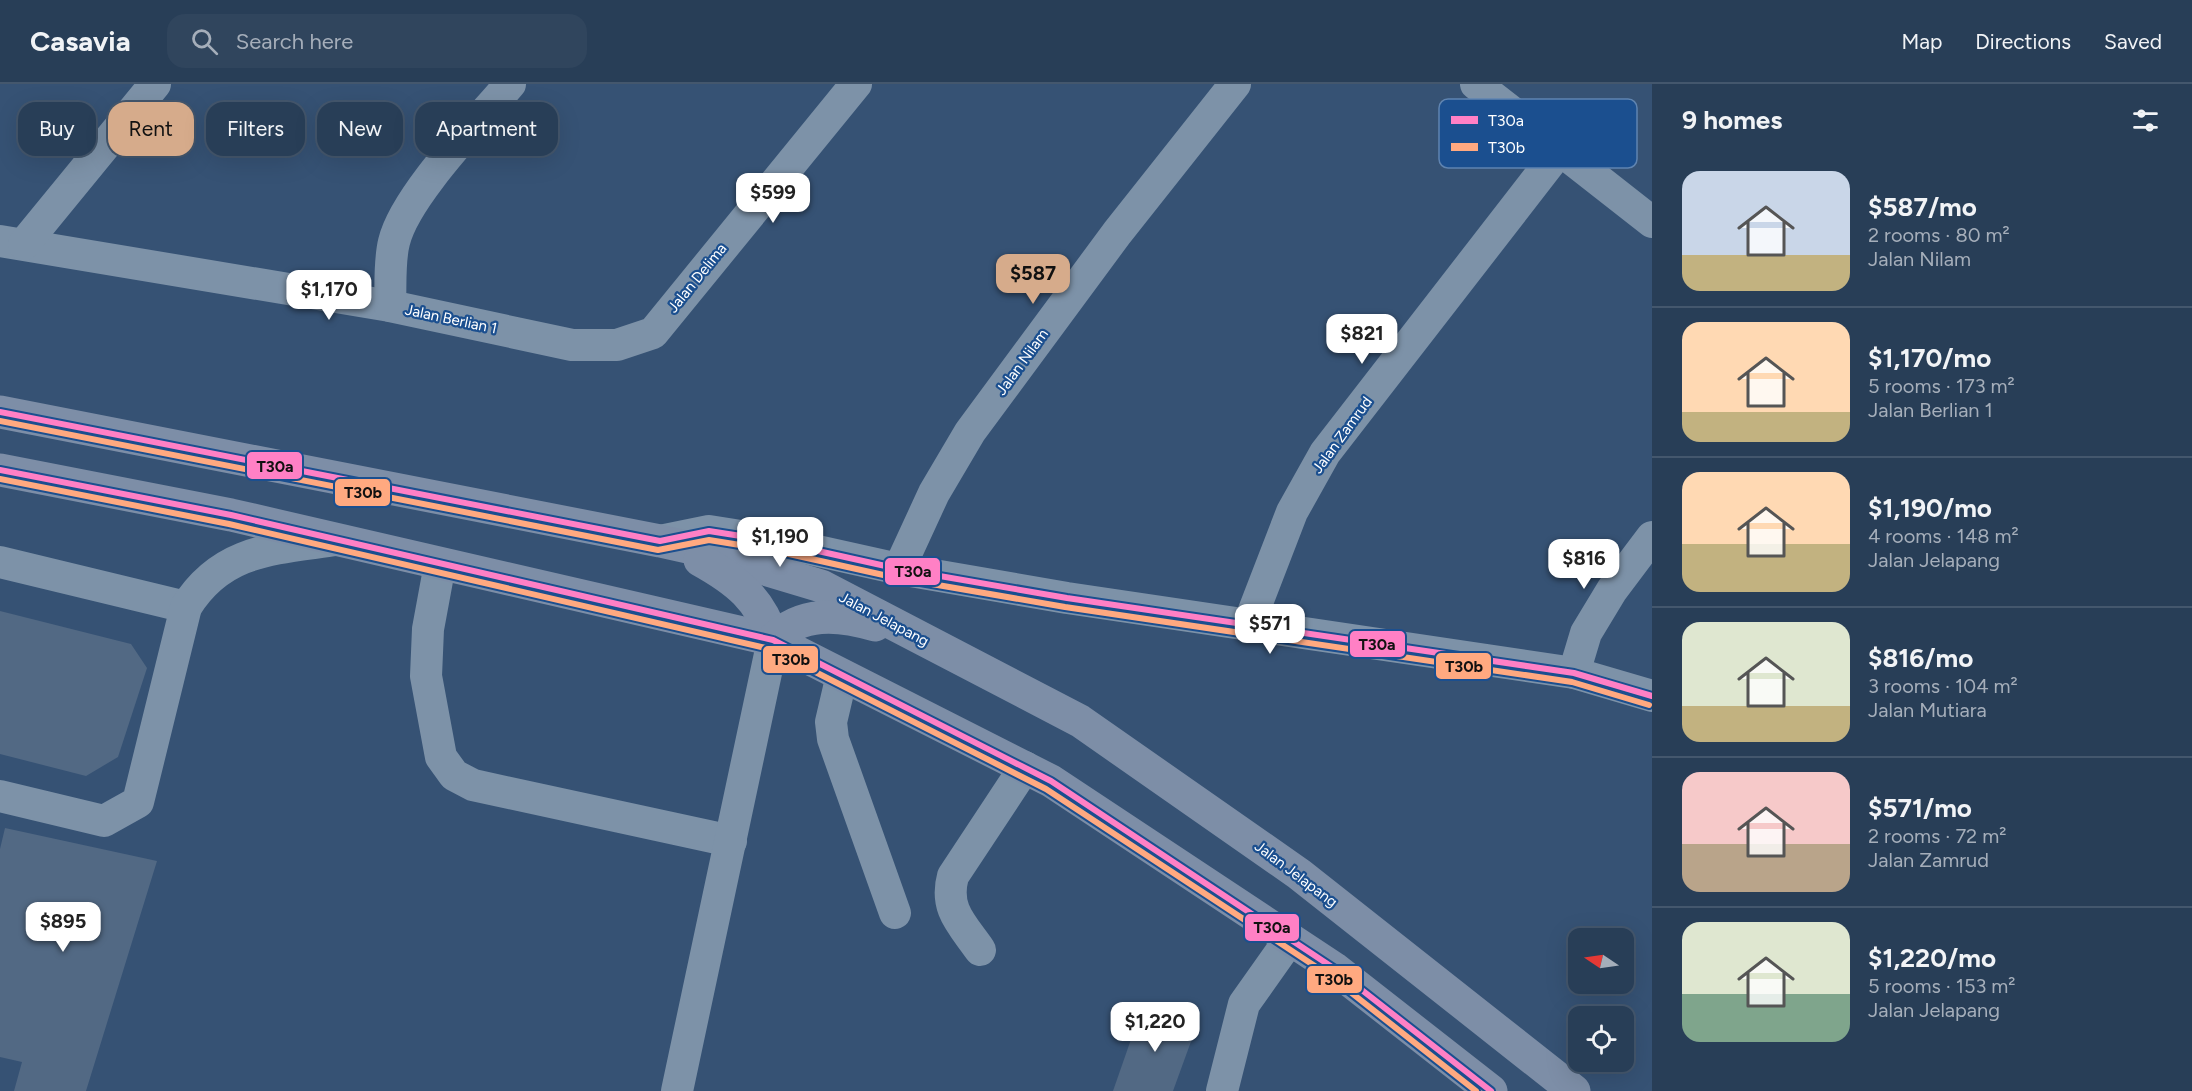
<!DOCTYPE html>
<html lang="en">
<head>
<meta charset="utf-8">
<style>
  body { margin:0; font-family:Figtree,sans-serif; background:#30455d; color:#f1f3f6; height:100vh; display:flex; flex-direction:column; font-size:22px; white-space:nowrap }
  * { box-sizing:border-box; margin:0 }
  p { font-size:20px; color:#a5aeba }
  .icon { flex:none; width:33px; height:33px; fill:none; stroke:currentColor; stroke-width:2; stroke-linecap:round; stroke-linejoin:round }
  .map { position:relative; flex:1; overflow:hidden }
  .drawer { display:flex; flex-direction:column; background:#283e57; width:540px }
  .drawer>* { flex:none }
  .guide { position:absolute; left:18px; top:18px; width:570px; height:54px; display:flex; gap:12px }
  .needle { width:39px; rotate:283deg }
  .fabs { position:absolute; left:1568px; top:844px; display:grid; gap:12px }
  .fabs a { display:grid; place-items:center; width:66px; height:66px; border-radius:12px; background:#283e57; box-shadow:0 6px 24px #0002,0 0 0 2px #44576d; font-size:30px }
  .price { position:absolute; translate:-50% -51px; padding:0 14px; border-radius:12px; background:#fff; color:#222; font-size:20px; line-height:39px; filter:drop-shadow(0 2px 3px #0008) }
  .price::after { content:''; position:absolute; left:50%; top:36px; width:18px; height:14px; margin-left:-9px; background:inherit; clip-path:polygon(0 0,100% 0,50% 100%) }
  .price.on { background:#d6ab8b; color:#111 }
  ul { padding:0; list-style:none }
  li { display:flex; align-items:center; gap:18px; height:150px; padding:0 30px }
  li+li { border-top:2px solid #44576d }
  li span { display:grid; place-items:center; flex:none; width:168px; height:120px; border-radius:18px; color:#555 }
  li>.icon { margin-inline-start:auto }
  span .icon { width:72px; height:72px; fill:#fffc; stroke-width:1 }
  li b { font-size:26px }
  h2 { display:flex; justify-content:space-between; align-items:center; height:72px; padding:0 30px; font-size:26px }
  .pill { padding:0 21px; border-radius:18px; background:#283e57; box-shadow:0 6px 24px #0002,0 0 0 2px #44576d; font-size:21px; line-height:54px }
  .pill.on { background:#d6ab8b; color:#111 }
  header { display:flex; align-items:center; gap:36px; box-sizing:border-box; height:84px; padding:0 30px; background:#283e57; border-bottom:2px solid #44576d }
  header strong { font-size:28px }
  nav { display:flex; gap:33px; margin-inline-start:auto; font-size:21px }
  .search { width:420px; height:54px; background:#30455d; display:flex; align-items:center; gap:15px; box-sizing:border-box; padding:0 21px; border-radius:18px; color:#a5aeba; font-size:22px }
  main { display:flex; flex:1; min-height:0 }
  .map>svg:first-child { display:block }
  .building { fill:#526984 }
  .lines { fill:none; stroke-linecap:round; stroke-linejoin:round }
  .minor { stroke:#7d92a8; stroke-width:32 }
  .major { stroke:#7d8ea7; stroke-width:33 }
  .bus-1-casing { stroke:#1b4f8f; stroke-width:10 }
  .bus-2-casing { stroke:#1b4f8f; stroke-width:10 }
  .bus-1 { stroke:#ff80c5; stroke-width:6 }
  .bus-2 { stroke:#ffa980; stroke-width:6 }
  .labels { text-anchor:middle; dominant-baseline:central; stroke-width:4.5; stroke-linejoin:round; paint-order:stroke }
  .street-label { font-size:15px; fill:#fff; stroke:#1b4f8f }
  .key { fill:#1b4f8f; stroke:#5f84b1; stroke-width:1.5 }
  .key-label { font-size:16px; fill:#fff }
  .line-badge { stroke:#1b4f8f; stroke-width:2 }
  .pale-badge-label { font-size:16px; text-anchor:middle; font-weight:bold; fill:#111 }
</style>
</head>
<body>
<header>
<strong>Casavia</strong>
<div class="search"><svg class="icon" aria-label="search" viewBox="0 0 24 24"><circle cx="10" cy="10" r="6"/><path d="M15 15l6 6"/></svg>Search here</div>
<nav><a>Map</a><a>Directions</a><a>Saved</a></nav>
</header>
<main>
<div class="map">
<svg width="1652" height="1007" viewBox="0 0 1652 1007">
  <rect width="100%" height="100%" fill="#365274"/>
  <g class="building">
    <polygon points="0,527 131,560 147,584 118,673 86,692 0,670"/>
    <polygon points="5,744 157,777 86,1007 14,1007 22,978 0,973 0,765"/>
    <polygon points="1143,921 1197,941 1173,1007 1113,1007"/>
  </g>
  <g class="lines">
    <g class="minor">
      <polyline points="1476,0 1652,138"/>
      <polyline points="0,157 390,222 572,261 617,261 653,249 856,0"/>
      <polyline points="24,160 155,0"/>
      <path d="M390 222C391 202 389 178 394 158 405 112 477 39 510 0"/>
      <polyline points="660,457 709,447 773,457 899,485 1067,514 1574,589 1652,612"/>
      <polyline points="0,478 186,523"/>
      <polyline points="440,480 428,545 426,592 441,673 454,691 473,701 731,757"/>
      <polyline points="899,485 934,409 970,348 1117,149 1235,0"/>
      <polyline points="1248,542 1292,428 1325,369 1559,67"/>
      <polyline points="1574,589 1586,549 1612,506 1652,453"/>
      <polyline points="842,591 831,638 833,655 895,829"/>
      <path d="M0 712 104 737 138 718 186 523C222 465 274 465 336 456"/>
      <path d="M980 866C962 840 944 825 953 792L1025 683"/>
      <polyline points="677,1007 773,556"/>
      <polyline points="1222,1007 1244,920 1290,855"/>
    </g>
    <g class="major">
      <polyline points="0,328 660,457 705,467 821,502 1080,637 1299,790 1574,1007"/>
      <polyline points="0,386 231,431 773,556 1051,697 1335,885 1491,1007"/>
      <path d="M700 476C736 496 761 515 773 556"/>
      <path d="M773 556C801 527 838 530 875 541"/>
    </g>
    <defs>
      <g id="bus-1">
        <polyline points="0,328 660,457 709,447 773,457 899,485 1067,514 1574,589 1652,612"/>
        <polyline points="0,386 231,431 773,556 1051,697 1335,885 1491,1007"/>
      </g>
      <g id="bus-2">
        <polyline points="0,337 658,466 709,456 771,466 897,494 1065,523 1572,598 1649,621"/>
        <polyline points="0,395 229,440 770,565 1046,705 1330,892 1476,1007"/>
      </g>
    </defs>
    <use href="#bus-1" class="bus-1-casing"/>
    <use href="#bus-2" class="bus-2-casing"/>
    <use href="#bus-1" class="bus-1"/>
    <use href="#bus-2" class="bus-2"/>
  </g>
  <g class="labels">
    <g class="street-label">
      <text transform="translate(697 194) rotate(-51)">Jalan Delima</text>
      <text transform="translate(451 235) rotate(12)">Jalan Berlian 1</text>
      <text transform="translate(1022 278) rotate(-54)">Jalan Nilam</text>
      <text transform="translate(1342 351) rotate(-54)">Jalan Zamrud</text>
      <text transform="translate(884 535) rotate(28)">Jalan Jelapang</text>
      <text transform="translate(1296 790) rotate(37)">Jalan Jelapang</text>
    </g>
  </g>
  <rect x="1439" y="15" width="198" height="69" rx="9" class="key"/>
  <rect x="1451" y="32" width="27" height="8" fill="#ff80c5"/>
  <rect x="1451" y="59" width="27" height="8" fill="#ffa980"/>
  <g class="key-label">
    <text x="1488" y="42">T30a</text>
    <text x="1488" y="69">T30b</text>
  </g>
  <g class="line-badge">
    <rect x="246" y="367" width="57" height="29" rx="6" fill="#ff80c5"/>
    <rect x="334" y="394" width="57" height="29" rx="6" fill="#ffa980"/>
    <rect x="884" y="473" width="57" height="29" rx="6" fill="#ff80c5"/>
    <rect x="1349" y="546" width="57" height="28" rx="6" fill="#ff80c5"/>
    <rect x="762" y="561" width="57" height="29" rx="6" fill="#ffa980"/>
    <rect x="1435" y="568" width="57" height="28" rx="6" fill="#ffa980"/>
    <rect x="1244" y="829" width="56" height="29" rx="6" fill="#ff80c5"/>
    <rect x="1306" y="881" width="57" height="29" rx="6" fill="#ffa980"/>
  </g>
  <g class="pale-badge-label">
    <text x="275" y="388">T30a</text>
    <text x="363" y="414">T30b</text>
    <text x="913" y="493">T30a</text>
    <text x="1377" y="566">T30a</text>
    <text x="791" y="581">T30b</text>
    <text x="1464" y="588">T30b</text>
    <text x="1272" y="849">T30a</text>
    <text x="1334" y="901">T30b</text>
  </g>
</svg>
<div class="fabs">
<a><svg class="needle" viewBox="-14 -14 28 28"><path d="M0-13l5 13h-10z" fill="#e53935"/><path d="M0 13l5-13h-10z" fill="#a5aeba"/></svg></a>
<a><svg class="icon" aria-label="locate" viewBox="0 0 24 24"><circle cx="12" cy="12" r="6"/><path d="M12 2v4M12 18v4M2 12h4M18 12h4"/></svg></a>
</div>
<b class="price" style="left:773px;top:140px">$599</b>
<b class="price on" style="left:1033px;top:221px">$587</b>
<b class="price" style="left:329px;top:237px">$1,170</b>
<b class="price" style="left:1362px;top:281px">$821</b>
<b class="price" style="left:780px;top:484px">$1,190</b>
<b class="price" style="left:1584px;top:506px">$816</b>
<b class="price" style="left:1270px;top:571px">$571</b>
<b class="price" style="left:63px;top:869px">$895</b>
<b class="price" style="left:1155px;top:969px">$1,220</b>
<div class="guide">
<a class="pill">Buy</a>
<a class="pill on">Rent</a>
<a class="pill">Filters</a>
<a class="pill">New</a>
<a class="pill">Apartment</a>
</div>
</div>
<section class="drawer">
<h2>9 homes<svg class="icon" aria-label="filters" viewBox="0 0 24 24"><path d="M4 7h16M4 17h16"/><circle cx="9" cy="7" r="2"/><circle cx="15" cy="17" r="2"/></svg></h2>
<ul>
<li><span style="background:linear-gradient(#c9d6e8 70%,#c2b280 0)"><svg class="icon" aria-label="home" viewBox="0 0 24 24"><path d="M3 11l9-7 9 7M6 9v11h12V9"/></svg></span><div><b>$587/mo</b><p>2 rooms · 80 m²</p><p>Jalan Nilam</p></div></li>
<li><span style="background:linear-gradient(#ffd9b3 75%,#c2b280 0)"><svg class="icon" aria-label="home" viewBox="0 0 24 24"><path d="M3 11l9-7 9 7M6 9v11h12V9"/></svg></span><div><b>$1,170/mo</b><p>5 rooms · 173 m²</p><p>Jalan Berlian 1</p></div></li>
<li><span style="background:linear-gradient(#ffd9b3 60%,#c2b280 0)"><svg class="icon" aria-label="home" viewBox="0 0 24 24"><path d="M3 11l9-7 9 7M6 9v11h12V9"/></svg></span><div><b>$1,190/mo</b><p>4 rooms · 148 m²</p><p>Jalan Jelapang</p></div></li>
<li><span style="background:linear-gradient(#dfe7d0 70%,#c2b280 0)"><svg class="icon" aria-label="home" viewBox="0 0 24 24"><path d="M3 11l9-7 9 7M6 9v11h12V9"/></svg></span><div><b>$816/mo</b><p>3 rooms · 104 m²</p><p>Jalan Mutiara</p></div></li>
<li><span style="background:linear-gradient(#f6c9c9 60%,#b9a48a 0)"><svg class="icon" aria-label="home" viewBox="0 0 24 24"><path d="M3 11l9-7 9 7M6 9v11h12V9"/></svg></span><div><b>$571/mo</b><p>2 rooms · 72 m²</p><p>Jalan Zamrud</p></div></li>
<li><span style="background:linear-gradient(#dfe7d0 60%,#7fa58c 0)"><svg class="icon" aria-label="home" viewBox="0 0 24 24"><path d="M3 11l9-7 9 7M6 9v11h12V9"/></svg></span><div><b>$1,220/mo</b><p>5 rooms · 153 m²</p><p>Jalan Jelapang</p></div></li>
</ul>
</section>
</main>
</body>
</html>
